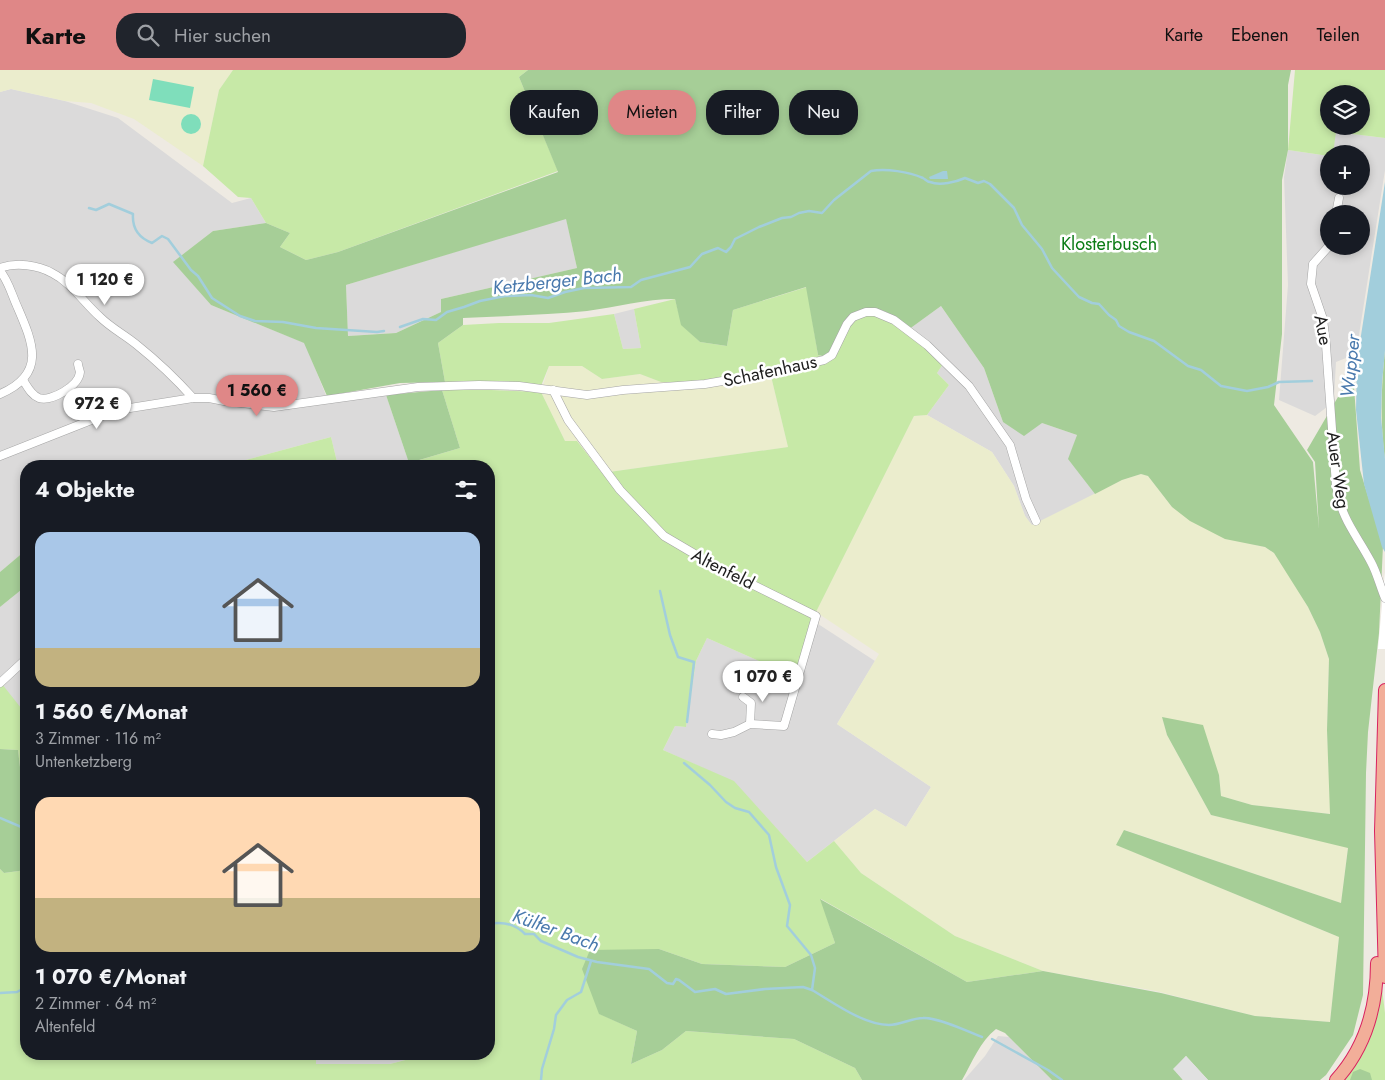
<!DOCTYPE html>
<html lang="de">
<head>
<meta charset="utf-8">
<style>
  body { margin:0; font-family:Jost,sans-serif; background:#20242c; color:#f1f3f6; height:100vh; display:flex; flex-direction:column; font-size:19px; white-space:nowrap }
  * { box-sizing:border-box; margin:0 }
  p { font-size:16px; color:#9ea1a6 }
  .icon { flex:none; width:28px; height:28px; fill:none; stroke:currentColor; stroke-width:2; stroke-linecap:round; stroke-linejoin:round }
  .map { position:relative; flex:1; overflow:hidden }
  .details { position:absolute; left:20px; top:390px; width:475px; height:600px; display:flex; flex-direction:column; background:#171b24; border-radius:20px; box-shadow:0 2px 8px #0003 }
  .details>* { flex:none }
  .banner { position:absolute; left:510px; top:20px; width:475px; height:45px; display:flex; gap:10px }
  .tools { position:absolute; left:1320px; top:15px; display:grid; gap:10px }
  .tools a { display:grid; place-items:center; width:50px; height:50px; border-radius:50%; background:#171b24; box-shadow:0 2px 8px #0003; font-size:25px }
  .price { position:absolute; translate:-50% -42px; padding:0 11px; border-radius:18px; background:#fff; color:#222; font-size:16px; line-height:32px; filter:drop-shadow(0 1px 2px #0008) }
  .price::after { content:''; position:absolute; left:50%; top:30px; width:15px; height:11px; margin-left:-8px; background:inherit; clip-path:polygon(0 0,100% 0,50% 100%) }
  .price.active { background:#df8787; color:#111 }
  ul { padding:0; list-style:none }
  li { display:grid; align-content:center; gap:10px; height:265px; padding:0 15px }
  li span { display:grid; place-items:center; height:155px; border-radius:15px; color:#555 }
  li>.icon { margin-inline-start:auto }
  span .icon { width:90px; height:90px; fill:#fffc; stroke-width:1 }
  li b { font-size:21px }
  h2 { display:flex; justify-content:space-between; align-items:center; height:60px; padding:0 15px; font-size:21px }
  .tag { padding:0 18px; border-radius:20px; background:#171b24; box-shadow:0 2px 8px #0003; font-size:18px; line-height:45px }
  .tag.active { background:#df8787; color:#111 }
  header { display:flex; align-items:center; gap:30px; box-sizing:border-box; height:70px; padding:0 25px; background:#df8787; color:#111 }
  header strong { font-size:24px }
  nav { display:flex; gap:28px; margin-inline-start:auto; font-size:18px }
  .search { width:350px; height:45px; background:#20242c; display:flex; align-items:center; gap:12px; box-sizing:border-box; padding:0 18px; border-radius:20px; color:#9ea1a6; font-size:19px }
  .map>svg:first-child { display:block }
  .residential { fill:#dbdada; fill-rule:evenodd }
  .farmland { fill:#ebedcd }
  .grass { fill:#c7e9a7; fill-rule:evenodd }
  .forest { fill:#a6ce97; fill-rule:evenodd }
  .pitch { fill:#7fdebb }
  .parking { fill:#e1e1e1 }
  .water { fill:#a2cedc }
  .pier { fill:#fff }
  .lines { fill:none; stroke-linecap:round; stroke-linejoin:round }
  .stream { stroke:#a2cedc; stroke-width:2.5 }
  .minor-casing { stroke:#a4a4a4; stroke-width:9 }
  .trunk-casing { stroke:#d9225f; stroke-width:14 }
  .minor { stroke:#fff; stroke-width:8 }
  .trunk { stroke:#f2ae99; stroke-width:12 }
  .labels { text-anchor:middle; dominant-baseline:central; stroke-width:5; stroke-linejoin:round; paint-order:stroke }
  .park-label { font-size:18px; fill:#0a7b15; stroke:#fff }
  .street-label { font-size:18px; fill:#1d1d1d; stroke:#fff }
  .water-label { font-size:19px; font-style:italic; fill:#4979ad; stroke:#fff }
</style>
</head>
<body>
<header>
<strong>Karte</strong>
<div class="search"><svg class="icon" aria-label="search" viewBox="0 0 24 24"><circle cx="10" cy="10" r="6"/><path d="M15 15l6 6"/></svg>Hier suchen</div>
<nav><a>Karte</a><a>Ebenen</a><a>Teilen</a></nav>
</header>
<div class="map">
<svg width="1385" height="1010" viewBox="0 0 1385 1010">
  <rect width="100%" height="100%" fill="#eeeae2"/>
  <g class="residential">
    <polygon points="11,19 65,31 118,48 232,133 251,128 266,153 213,161 174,192 211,235 305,273 329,333 386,325 409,393 399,396 338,396 331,367 223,396 26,396 26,480 0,502 0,22"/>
    <path d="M1335 62 1385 68V100L1356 284 1336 292 1334 327 1327 337 1315 346 1279 330 1288 215 1284 107 1288 80 1329 86V116H1361V84H1333ZM1329 144H1361V176H1329Z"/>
    <polygon points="566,148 577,198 441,229 441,242 396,263 348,266 346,215"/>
    <polygon points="941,236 984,298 1003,352 1042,353 1077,365 1069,389 1095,424 1032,456 1025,446 1014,416 992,382 927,345 949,315 937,303 945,291 908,260"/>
    <polygon points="634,239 641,278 623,279 614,244"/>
    <polygon points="26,516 26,636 21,639 0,612 0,537"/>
    <polygon points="812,550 875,591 837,654 931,717 906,757 875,739 807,792 734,712 663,680 675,656 686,657 696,591 707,568 759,591"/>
    <polygon points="998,966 1009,967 1052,1010 964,1010 985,986"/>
    <polygon points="316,984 441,984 429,990 413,988 390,994 315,994"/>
  </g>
  <g class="farmland">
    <polygon points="0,0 233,0 219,20 203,96 134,49 91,33 65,31 11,19 0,22"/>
    <polygon points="549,296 582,296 602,309 640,304 661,312 693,312 752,303 771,306 788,377 602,403 577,371 565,371 541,322"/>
    <polygon points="927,345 992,382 1014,416 1025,446 1032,455 1122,410 1141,404 1148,406 1172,437 1255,475 1265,477 1274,483 1286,501 1308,537 1320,562 1329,589 1327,660 1331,744 1252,735 1221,726 1219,705 1162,647 1167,665 1211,745 1348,777 1341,833 1125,760 1117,775 1339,867 1330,952 1255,946 1156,921 1043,901 955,866 861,803 834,771 875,739 906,757 931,717 837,654 879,584 816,542 914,346"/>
  </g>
  <g class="grass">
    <polygon points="233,0 528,0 519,7 558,101 338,182 306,190 280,177 290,163 266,153 251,128 238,127 203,96 219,20"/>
    <path d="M1295 0H1385V68L1336 62 1333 84H1329V86L1288 80ZM1329 24H1361V56H1329Z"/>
    <polygon points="807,217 818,285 823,286 818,289 752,303 693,312 661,312 640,304 602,309 582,296 549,296 541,316 519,312 445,312 438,273 463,255 499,253 549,253 614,244 623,279 641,278 634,239 675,229 682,255 700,272 727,276 733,240"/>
    <path d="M875 244C899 252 923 278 943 294L937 303 949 315 927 345 914 346 812 550 796 602 759 591 707 568 696 591 686 657 675 656 663 680 734 711 807 792 834 771 861 803 955 866 1043 901 967 912 821 829 835 873 785 897 702 894 659 879 600 944 637 961 631 994 662 980 686 961 794 969 855 998 862 1010H0V799L4 803 26 800V984H285L292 986 293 984H316V994H390L413 988 429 990 441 984H489V396H399L460 378 442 320H491L541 322 565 371H577L602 403 788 377 771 306 824 293 854 248Z"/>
    <polygon points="331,367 338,396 223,396"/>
    <polygon points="2,614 21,638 26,636 26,701 20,697 18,680 0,679 0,616"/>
    <polygon points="1381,910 1385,943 1385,1010 1344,1010 1364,981 1370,969"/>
  </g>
  <g class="forest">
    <path d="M528 0H1291L1288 15V80L1282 110V264L1274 335 1313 392 1319 459 1315 392 1307 380 1359 291 1354 317 1360 400 1383 475 1379 563 1368 662 1366 703 1363 925 1353 965 1326 1005 1320 1010H1208L1186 986 1174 999 1183 1010H1052L1005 963 996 959C980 971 972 993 962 1010H862L855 998 794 969 686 961 662 980 631 994 637 961 599 944 582 899 590 880 659 879 702 894 785 897 835 873 820 829 967 912 1043 901 1161 923 1255 946 1330 952 1339 867 1116 775 1124 760 1341 833 1348 778 1211 745 1167 665 1162 647 1203 655 1219 705 1221 726 1252 735 1330 744 1327 660 1329 589 1320 562 1308 537 1274 483 1265 477 1225 469 1190 451 1172 437 1148 406 1141 404 1122 410 1095 424 1068 389 1077 365 1042 353 1024 366 1003 352 984 298 941 236 908 260C883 237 886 237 852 245L829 283 823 286 818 285 806 217 733 240 727 276 700 272 681 255 675 229C645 229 617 237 587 241 546 245 504 246 463 248V255L438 273 445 312 400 313 327 326 304 273 211 235 173 192 213 161 266 153 290 163 280 177 306 190 338 182 558 102 519 7ZM566 149 577 198 441 229V242L396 263 348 266 346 215Z"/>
    <path d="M1385 280V390C1380 353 1381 318 1385 280Z"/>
    <polygon points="442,320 460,378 409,393 386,325"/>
    <polygon points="26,480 26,516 0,537 0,502"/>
    <polygon points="0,679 18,680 20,697 26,701 26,800 4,803 0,799"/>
    <polygon points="1360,999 1370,1003 1372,1010 1350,1010 1353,1002"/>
  </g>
  <g class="pitch">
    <polygon points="153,9 194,17 190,38 149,30"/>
    <circle cx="191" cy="54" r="10"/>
  </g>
  <polygon class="parking" points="1186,986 1208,1010 1183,1010 1173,999"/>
  <g class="water">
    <polygon points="943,101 947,101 948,109 930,109 929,107"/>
    <polygon points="1385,112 1385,280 1382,313 1381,347 1385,389 1385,482 1382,477 1364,414 1356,340 1357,291"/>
  </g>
  <polygon class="pier" points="1385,502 1385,579 1378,579"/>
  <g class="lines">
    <g class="stream">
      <path d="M89 138 96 140 109 134 133 144C132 158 139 168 152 173L162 166 168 169 191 200 198 206 212 228 240 246 255 251 283 252 316 258 377 262 384 261"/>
      <path d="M400 257 423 249 436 250 447 242 464 237 480 231 505 226 531 225 548 228 565 222 584 218 631 217 641 210 690 197 702 184 718 178 726 182 731 177 735 169 759 157 782 148 791 147 799 143 809 141 822 143 834 130 871 101C886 98 909 102 923 108 925 109 927 112 930 112 940 116 956 112 965 108L978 113 984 111 990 114 1014 138 1022 155 1042 179 1052 198 1079 227 1092 233 1099 234 1109 245 1116 250 1119 256 1129 262 1154 271 1188 296 1201 300 1221 316 1247 321 1268 317 1279 312 1312 311"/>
      <polyline points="1342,311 1358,310"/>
      <polyline points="660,521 670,565 678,587 694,592 687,652"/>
      <path d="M684 693 710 715 726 732 735 738 749 742 769 765 776 797 790 835 787 856 811 885 815 898 812 920C834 933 864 955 889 955 900 955 912 948 923 948 937 947 967 961 982 967"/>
      <polyline points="0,748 26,759"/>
      <path d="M489 854C503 851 515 854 525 864H534L541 871 578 887 597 892 649 899 667 913 673 914 676 909 679 910 695 922 715 919 726 924 765 919 803 917 812 920"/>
      <polyline points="0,923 17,922 26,917"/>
      <polyline points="992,969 1048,1000 1062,1010"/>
      <polyline points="541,1010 542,999 554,959 556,945 567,930 581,922 591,891"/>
    </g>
    <defs>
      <g id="minor">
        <polyline points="1336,144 1339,128"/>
        <path d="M1329 176 1313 194 1311 214 1323 249 1326 275 1336 415C1342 451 1355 462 1371 492 1377 503 1380 516 1385 528"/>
        <path d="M0 198C16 192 38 195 52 203 72 213 84 233 100 247 111 258 125 265 137 275 157 291 176 309 193 328"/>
        <path d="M0 201C8 210 12 225 17 236 33 273 47 304 0 324"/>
        <path d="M23 310C27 316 31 325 39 328 51 332 79 316 80 302 80 302 78 295 78 294"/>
        <polyline points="553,320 568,350 620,420 664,466 715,496 816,546 784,656 750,654 734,662 721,665 712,664"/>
        <polyline points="0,386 99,347 130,338 193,328 209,328 224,331 274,337 418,317 479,315 519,316 587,325 623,320 705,314 769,303 824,290 832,285 847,254 853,247 866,242 875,242 894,250 927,275 969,316 1010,375 1026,429 1036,451"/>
        <polyline points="0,613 26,589"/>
        <polyline points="743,627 751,633 750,654"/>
      </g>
      <g id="trunk">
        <polyline points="1385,620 1381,761 1385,907"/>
        <path d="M1336 1010C1365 978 1377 937 1377 893"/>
      </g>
    </defs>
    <use href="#minor" class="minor-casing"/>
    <use href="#trunk" class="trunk-casing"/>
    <use href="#minor" class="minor"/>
    <use href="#trunk" class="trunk"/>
  </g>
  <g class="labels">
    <g class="park-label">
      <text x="1109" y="174">Klosterbusch</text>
    </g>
    <g class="street-label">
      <text transform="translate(1323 260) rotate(79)">Aue</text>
      <text transform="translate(770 301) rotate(-12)">Schafenhaus</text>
      <text transform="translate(1338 400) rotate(82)">Auer Weg</text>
      <text transform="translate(723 499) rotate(27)">Altenfeld</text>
    </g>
    <g class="water-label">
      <text transform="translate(557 211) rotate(-6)">Ketzberger Bach</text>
      <text transform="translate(1350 296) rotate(-84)">Wupper</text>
      <text transform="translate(556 860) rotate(20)">Külfer Bach</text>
    </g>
  </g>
</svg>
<div class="tools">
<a><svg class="icon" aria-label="layers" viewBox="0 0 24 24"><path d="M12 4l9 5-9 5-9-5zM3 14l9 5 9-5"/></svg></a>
<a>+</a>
<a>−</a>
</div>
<b class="price" style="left:105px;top:236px">1 120 €</b>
<b class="price active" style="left:257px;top:347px">1 560 €</b>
<b class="price" style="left:97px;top:360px">972 €</b>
<b class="price" style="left:763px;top:633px">1 070 €</b>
<div class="banner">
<a class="tag">Kaufen</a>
<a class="tag active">Mieten</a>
<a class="tag">Filter</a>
<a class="tag">Neu</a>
</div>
<section class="details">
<h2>4 Objekte<svg class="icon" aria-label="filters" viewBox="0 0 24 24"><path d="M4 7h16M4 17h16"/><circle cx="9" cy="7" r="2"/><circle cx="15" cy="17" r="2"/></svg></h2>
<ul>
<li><span style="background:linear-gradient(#a9c7e8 75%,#c2b280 0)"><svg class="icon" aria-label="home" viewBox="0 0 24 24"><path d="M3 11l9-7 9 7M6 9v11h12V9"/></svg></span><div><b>1 560 €/Monat</b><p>3 Zimmer · 116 m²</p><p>Untenketzberg</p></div></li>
<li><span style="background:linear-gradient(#ffd9b3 65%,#c2b280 0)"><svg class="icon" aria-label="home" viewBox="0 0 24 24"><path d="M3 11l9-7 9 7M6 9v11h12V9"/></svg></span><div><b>1 070 €/Monat</b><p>2 Zimmer · 64 m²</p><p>Altenfeld</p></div></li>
</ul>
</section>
</div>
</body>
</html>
